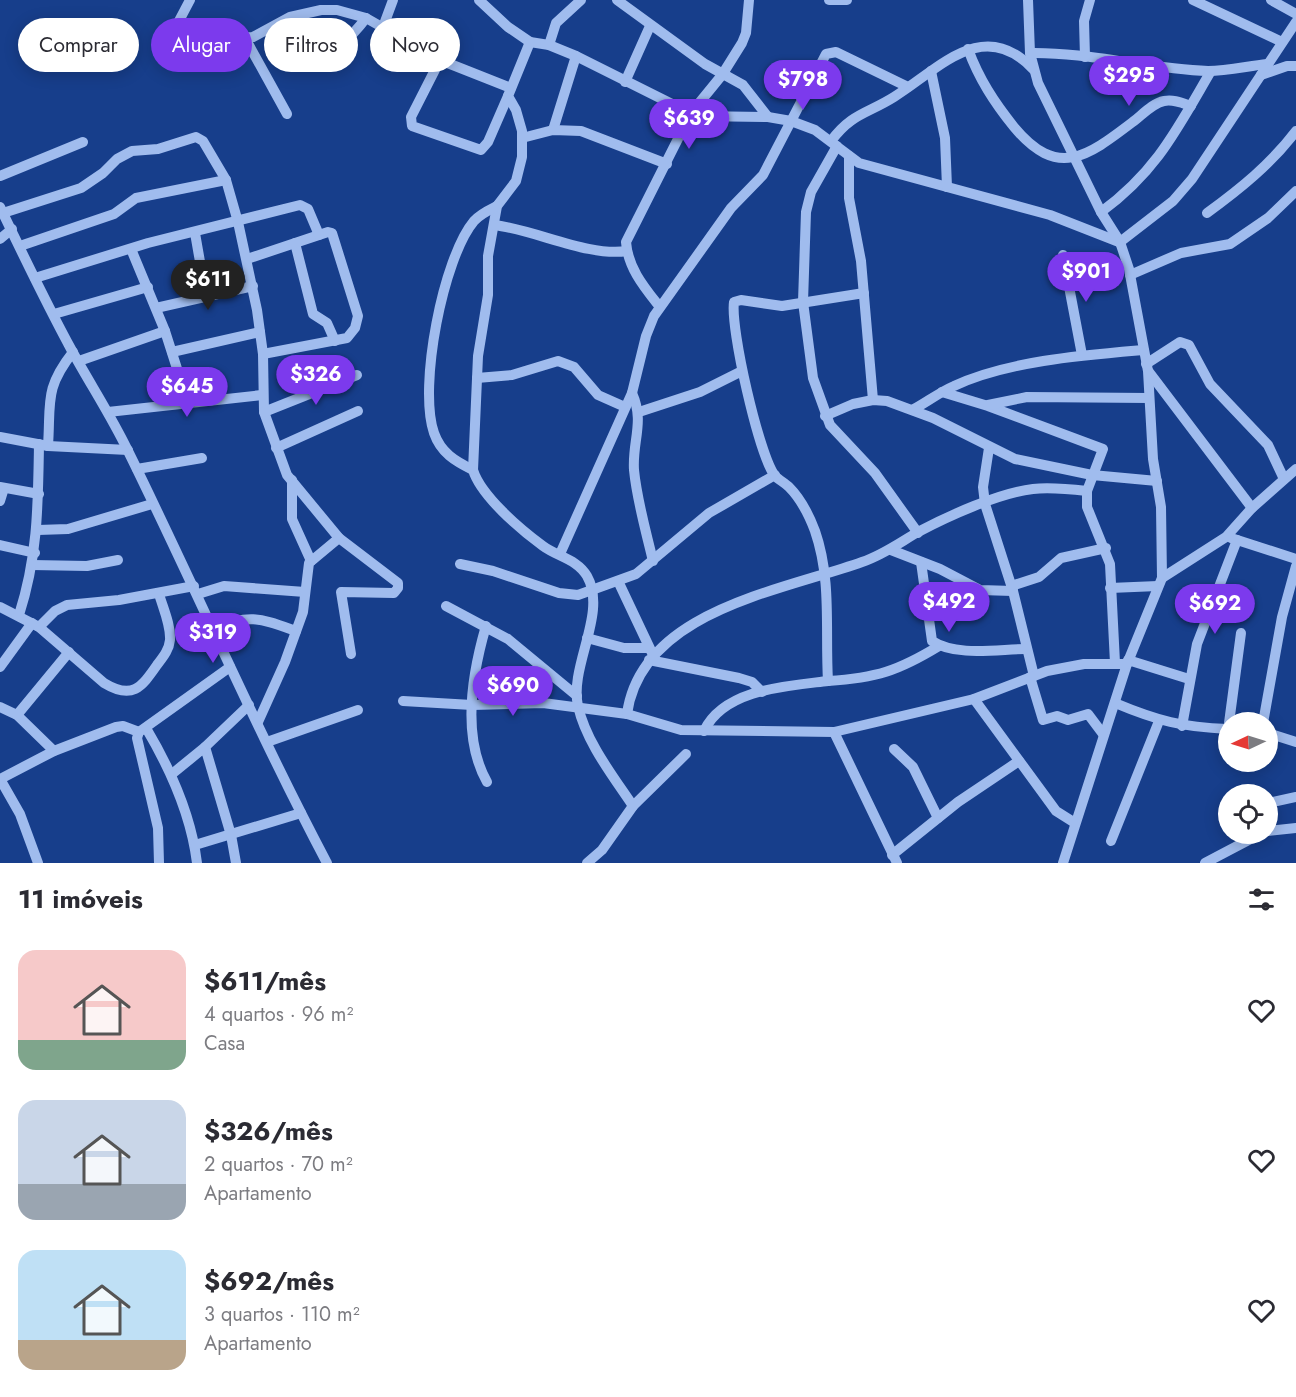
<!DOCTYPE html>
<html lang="pt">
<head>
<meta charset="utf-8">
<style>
  body { margin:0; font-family:Jost,sans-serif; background:#f7f7f7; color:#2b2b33; height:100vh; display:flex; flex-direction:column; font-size:22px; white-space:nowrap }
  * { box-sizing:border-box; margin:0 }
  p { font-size:20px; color:#7c7c81 }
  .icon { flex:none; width:33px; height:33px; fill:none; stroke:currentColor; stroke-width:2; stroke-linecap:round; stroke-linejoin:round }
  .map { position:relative; height:863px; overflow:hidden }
  .details { display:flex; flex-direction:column; background:#fff; flex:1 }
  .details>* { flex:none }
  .hud { position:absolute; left:18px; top:18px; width:600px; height:54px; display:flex; gap:12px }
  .needle { width:39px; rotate:266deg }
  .fabs { position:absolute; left:1218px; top:712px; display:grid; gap:12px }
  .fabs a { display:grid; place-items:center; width:60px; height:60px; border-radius:50%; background:#fff; box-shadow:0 3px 15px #0003; font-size:30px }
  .price { position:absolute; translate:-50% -51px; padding:0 14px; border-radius:21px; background:#7c3aed; color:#fff; font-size:20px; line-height:39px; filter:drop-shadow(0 2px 3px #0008) }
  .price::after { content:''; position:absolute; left:50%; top:36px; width:18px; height:14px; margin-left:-9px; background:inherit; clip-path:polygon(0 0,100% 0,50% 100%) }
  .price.active { background:#222; color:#fff }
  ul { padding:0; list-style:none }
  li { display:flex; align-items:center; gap:18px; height:150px; padding:0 18px }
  li span { display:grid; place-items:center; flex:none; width:168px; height:120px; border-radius:18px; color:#555 }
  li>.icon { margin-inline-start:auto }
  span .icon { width:72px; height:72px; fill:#fffc; stroke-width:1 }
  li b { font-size:26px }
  h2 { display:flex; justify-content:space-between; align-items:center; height:72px; padding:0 18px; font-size:26px }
  .chip { padding:0 21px; border-radius:27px; background:#fff; box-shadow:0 3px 15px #0003; font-size:21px; line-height:54px }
  .chip.active { background:#7c3aed; color:#fff }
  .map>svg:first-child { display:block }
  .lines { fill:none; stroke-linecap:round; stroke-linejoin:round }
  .minor { stroke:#a0bcee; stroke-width:10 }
</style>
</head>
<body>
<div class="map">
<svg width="1296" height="863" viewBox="0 0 1296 863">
  <rect width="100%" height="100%" fill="#173e8b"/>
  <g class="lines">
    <g class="minor">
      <polyline points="190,0 171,36 174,50 188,50 227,39 253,37 290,17 321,10 337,10 366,18 440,60 511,88"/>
      <polyline points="479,0 508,27 530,42 549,45 576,56 696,116 768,117 791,121 815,130 859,163 1050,215 1119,242"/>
      <polyline points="617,0 705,64 743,85 768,117"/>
      <polyline points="829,0 847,0"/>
      <polyline points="1028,0 1030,53 1038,83 1101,212 1120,242 1129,269 1148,371 1153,459 1161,507 1162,578 1127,664 1063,863"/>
      <polyline points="1193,0 1282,42"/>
      <polyline points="1271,0 1296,14"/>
      <path d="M276 26 301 64 306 66C324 65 355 33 366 18"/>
      <polyline points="383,27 393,0"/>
      <polyline points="245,38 287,114"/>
      <path d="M530 42 508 96 516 110 522 131V157L516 181 497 206 488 256V295L478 356 473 470C481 496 520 529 543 546 558 557 577 559 587 576 608 613 569 666 578 706 586 742 613 776 633 806"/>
      <polyline points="549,45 556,23 581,0"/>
      <path d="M968 49C979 79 994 102 1014 127 1058 180 1088 156 1134 121 1143 114 1153 103 1164 101 1174 99 1182 103 1191 106"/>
      <path d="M1030 53C1089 52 1148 69 1208 71 1227 71 1248 66 1267 64"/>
      <polyline points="1085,57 1084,21 1090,0"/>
      <polyline points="440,60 411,117 412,126 481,150 488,142 508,96"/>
      <polyline points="931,71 945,138 947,187"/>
      <polyline points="1261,75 1287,66 1296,66"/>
      <polyline points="625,82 650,26"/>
      <polyline points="553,130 576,56"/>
      <polyline points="522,138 553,130 581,131 667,164"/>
      <path d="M831 141C852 113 867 114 894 97 939 69 983 16 1033 69"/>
      <polyline points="837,146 811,192 806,212 803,302 813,378 830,425 875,473 918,533"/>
      <polyline points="849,156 849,198 861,261 873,400"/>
      <polyline points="0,176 83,142"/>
      <path d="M0 207C23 255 46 303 71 349 90 384 112 417 129 453 196 589 256 729 327 863"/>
      <path d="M1101 212C1157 171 1177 129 1211 71"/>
      <polyline points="3,213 81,188 103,173 117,159 132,151 158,149 196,137 203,141 226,180 238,222 257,310 263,354 264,412 287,475 339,538 398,583 398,588 394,593 341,592 351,654"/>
      <path d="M1207 213C1240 189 1271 164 1296 131"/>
      <path d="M494 225C536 230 588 257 627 251"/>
      <polyline points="195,233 206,296"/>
      <polyline points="0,239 12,229"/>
      <polyline points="1120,242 1173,201 1192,179 1296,22"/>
      <polyline points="295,243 313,314 327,323 335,341"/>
      <polyline points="20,246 114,214 136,198 226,180"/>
      <polyline points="131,249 165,331 188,403"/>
      <polyline points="1063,255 1082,355"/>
      <polyline points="247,259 328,232 332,233 358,316 355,328 347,338 263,354"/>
      <polyline points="1130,275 1181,253 1230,244 1268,218 1296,191"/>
      <polyline points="35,278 148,243 300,205 308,209 319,235"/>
      <path d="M659 306C644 287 628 268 626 242L691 113 722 75 742 43 746 33 749 0"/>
      <polyline points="156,308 253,286"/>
      <polyline points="54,314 148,287"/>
      <polyline points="172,352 260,332"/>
      <polyline points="79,361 165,331"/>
      <polyline points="1146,364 1180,342 1189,345 1210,384 1268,445 1284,479"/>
      <polyline points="1149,372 1252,508"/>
      <polyline points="477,378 512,375 558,361 574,367 598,395 625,407"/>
      <polyline points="942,392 988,406 1103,449 1087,491 1087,507 1110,564 1115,663"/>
      <path d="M632 393C645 422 632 441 634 470 637 501 646 531 653 561"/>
      <polyline points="988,405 1027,397 1149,398"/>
      <path d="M914 409C927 402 940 392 954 386 1007 361 1085 355 1143 350"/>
      <polyline points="108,412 262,395"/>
      <polyline points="264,412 357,375"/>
      <polyline points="639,412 700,392 742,371"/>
      <polyline points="825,416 853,404 873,400 887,401 933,418 1015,459 1092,475 1157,481"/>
      <polyline points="0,437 48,446 128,450"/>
      <path d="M48 446C51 402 44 389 73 352"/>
      <polyline points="276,448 358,411"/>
      <polyline points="989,448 983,487 985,504 1013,591 1034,676"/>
      <polyline points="137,469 202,458"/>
      <path d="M473 470C455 461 441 453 434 433 418 387 443 258 474 221 480 214 489 210 497 206"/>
      <polyline points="292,480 292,519 311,561"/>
      <polyline points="0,487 39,494"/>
      <polyline points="0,501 4,488"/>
      <polyline points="38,530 68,529 152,504"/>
      <polyline points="1231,538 1296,559"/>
      <polyline points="0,545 35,553"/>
      <polyline points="891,550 940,569 980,590 1013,591"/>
      <polyline points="560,554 632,393 646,336 654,316 731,208 763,175 826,54 836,52 908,87"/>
      <path d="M921 562 932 641C956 657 999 649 1026 649"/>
      <polyline points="460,564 493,571 559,593 578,595 636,574 709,513 775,475"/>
      <polyline points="32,565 87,566 118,560"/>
      <polyline points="1162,578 1226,537 1252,508 1296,469"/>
      <polyline points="618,581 653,655"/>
      <polyline points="1011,586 1039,577 1061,558 1106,548"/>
      <polyline points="1110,588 1158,586"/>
      <polyline points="198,594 224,586 305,592"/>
      <polyline points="446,606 508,639 577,696"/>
      <path d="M0 607 39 627 104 683C132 700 141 688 157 665 163 657 169 650 170 640 171 625 163 608 159 594"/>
      <path d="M19 615C38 556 38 505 39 444"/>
      <path d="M486 626C472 674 461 736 487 782"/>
      <polyline points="39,627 55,611 67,605 119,600 194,586"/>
      <path d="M212 628C251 614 259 618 296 631"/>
      <polyline points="587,638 624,648 649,648"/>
      <polyline points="649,660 739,678 752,682 762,692"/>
      <polyline points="1128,660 1189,679"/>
      <polyline points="0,667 32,623"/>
      <polyline points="1030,677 1043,720 1057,716 1068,720 1088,714 1103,734"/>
      <path d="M828 681C876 678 898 671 939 646"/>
      <polyline points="974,699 1056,811 1075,823"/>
      <polyline points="403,701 472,705 543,703 627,714 681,730 834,732 974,699 1047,671 1084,664 1127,664"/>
      <path d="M1115 703C1158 721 1182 727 1228 729"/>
      <polyline points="0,707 17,715 54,751"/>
      <path d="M627 714C641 611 781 591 862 562 883 555 899 543 918 532 948 516 999 493 1033 489 1051 487 1069 489 1087 491"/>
      <polyline points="17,715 69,652"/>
      <polyline points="258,722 285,662 303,612 309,563 339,538"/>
      <polyline points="1229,723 1241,633"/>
      <polyline points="1263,723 1282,617 1296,566"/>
      <polyline points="1182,726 1197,644 1237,540"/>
      <path d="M146 728C171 770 191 814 197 863"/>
      <path d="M704 731C724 689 787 686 828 681 825 630 832 580 815 531 809 515 801 499 789 487 785 483 779 480 775 476 759 455 730 328 734 302L741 300 782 306 864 293"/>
      <polyline points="834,732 897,863"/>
      <polyline points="1268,733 1296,742"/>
      <polyline points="267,742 358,710"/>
      <polyline points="205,747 249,705"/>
      <polyline points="894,749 913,767 938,818"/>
      <polyline points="172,774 205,747 231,835 236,863"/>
      <polyline points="2,778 54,751 116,727 123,726 139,732"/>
      <polyline points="0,779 20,814 38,863"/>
      <polyline points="1268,803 1296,797"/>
      <polyline points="1268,831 1296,828"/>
      <polyline points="1111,841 1159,721"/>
      <polyline points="195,845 301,813"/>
      <polyline points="892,855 958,802 1019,761"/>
      <polyline points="159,863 158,828 137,738 139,732 230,667"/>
      <polyline points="587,863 602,850 633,806 686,754"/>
      <polyline points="1205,863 1260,834"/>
    </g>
  </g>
</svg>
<div class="fabs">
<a><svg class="needle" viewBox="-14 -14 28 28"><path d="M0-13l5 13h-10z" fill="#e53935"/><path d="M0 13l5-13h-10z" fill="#7c7c81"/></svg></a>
<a><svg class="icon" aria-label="locate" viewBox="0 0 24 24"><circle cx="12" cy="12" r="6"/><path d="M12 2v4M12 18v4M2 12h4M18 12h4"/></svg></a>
</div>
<b class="price" style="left:1129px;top:107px">$295</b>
<b class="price" style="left:803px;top:111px">$798</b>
<b class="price" style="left:689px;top:150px">$639</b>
<b class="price" style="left:1086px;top:303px">$901</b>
<b class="price active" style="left:208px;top:311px">$611</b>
<b class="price" style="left:316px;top:406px">$326</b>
<b class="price" style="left:187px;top:418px">$645</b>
<b class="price" style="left:949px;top:633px">$492</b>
<b class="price" style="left:1215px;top:635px">$692</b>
<b class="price" style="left:213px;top:664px">$319</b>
<b class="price" style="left:513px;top:717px">$690</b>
<div class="hud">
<a class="chip">Comprar</a>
<a class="chip active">Alugar</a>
<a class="chip">Filtros</a>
<a class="chip">Novo</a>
</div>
</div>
<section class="details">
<h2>11 imóveis<svg class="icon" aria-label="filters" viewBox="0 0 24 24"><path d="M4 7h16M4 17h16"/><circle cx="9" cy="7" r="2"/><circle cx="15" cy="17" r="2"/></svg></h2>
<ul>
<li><span style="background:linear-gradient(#f6c9c9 75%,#7fa58c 0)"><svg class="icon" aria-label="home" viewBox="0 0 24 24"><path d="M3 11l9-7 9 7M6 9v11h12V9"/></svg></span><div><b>$611/mês</b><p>4 quartos · 96 m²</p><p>Casa</p></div><svg class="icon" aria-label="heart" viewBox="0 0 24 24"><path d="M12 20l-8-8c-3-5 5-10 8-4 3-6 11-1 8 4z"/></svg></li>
<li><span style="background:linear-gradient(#c9d6e8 70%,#9aa5b1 0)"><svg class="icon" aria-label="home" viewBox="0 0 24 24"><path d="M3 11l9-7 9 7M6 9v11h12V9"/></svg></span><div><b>$326/mês</b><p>2 quartos · 70 m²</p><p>Apartamento</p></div><svg class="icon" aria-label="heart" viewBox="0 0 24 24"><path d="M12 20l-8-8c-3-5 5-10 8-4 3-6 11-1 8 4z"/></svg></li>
<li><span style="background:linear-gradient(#bfe0f5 75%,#b9a48a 0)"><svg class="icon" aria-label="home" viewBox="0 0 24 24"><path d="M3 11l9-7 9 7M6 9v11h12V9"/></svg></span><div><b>$692/mês</b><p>3 quartos · 110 m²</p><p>Apartamento</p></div><svg class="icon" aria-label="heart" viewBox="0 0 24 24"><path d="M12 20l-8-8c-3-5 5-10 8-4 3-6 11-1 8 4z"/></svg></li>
</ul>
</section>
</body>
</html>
